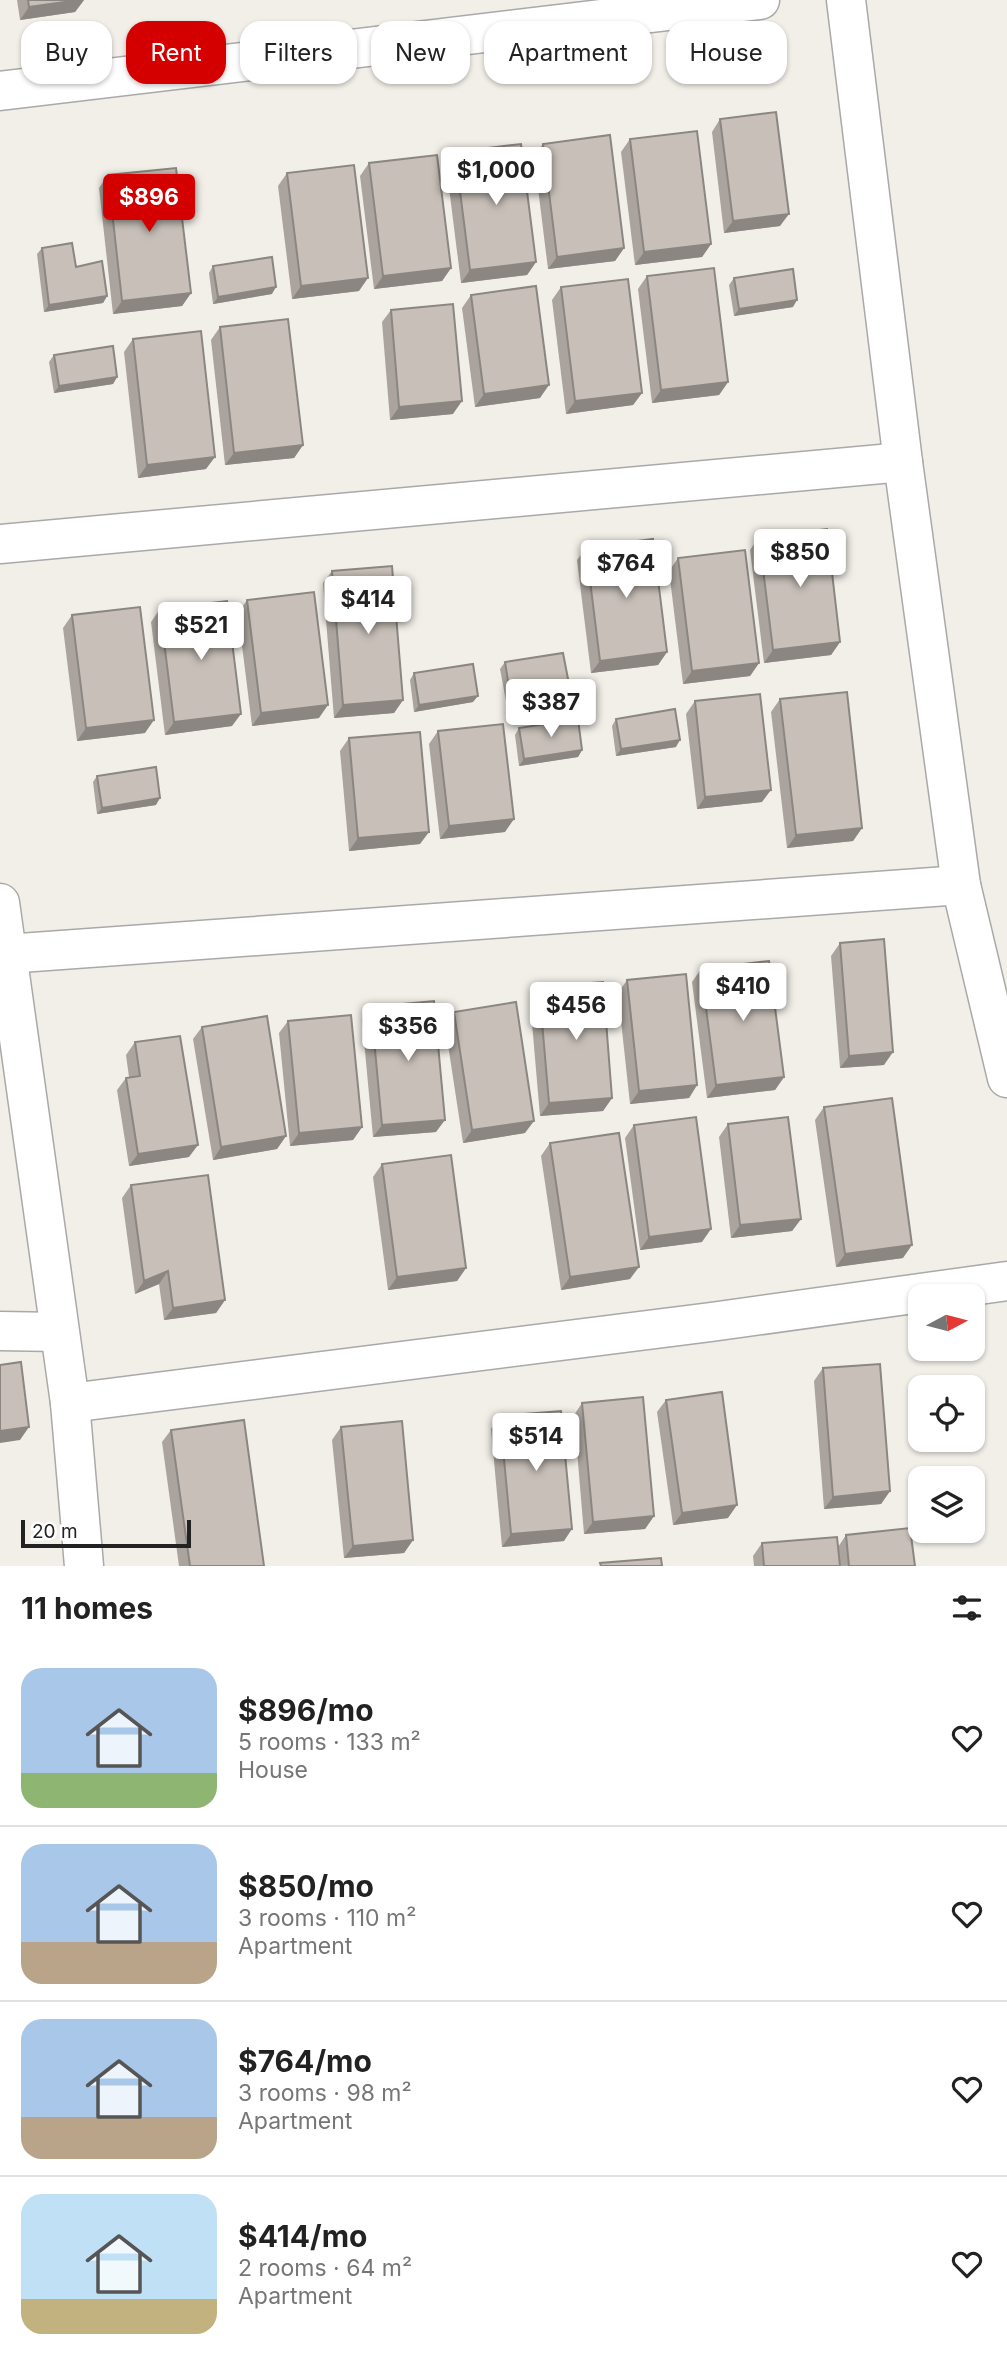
<!DOCTYPE html>
<html lang="en">
<head>
<meta charset="utf-8">
<style>
  body { margin:0; font-family:Inter,sans-serif; background:#f6f6f6; color:#222; height:100vh; display:flex; flex-direction:column; font-size:26px; white-space:nowrap }
  * { box-sizing:border-box; margin:0 }
  p { font-size:23px; color:#767676 }
  .icon { flex:none; width:38px; height:38px; fill:none; stroke:currentColor; stroke-width:2; stroke-linecap:round; stroke-linejoin:round }
  .map { position:relative; height:1566px; overflow:hidden }
  .panel { display:flex; flex-direction:column; background:#fff; flex:1 }
  .panel>* { flex:none }
  .hud { position:absolute; left:21px; top:21px; width:966px; height:63px; display:flex; gap:14px }
  .needle { width:46px; rotate:83deg }
  .tools { position:absolute; left:908px; top:1284px; display:grid; gap:14px }
  .tools a { display:grid; place-items:center; width:77px; height:77px; border-radius:14px; background:#fff; box-shadow:0 2px 5px #0004; font-size:35px }
  .scale { position:absolute; left:21px; bottom:18px; width:170px; box-sizing:border-box; padding-left:7px; border:4px solid #222; border-top:0; font-size:19px; line-height:24px; white-space:nowrap; color:#222; -webkit-text-stroke:5px #fff; paint-order:stroke }
  .price { position:absolute; translate:-50% -60px; padding:0 16px; border-radius:7px; background:#fff; color:#222; font-size:23px; line-height:46px; filter:drop-shadow(0 2px 4px #0008) }
  .price::after { content:''; position:absolute; left:50%; top:42px; width:21px; height:16px; margin-left:-10px; background:inherit; clip-path:polygon(0 0,100% 0,50% 100%) }
  .price.active { background:#d40000; color:#fff }
  ul { padding:0; list-style:none }
  li { display:flex; align-items:center; gap:21px; height:175px; padding:0 21px }
  li+li { border-top:2px solid #e0e0e0 }
  li span { display:grid; place-items:center; flex:none; width:196px; height:140px; border-radius:21px; color:#555 }
  li>.icon { margin-inline-start:auto }
  span .icon { width:84px; height:84px; fill:#fffc; stroke-width:1 }
  li b { font-size:30px }
  h2 { display:flex; justify-content:space-between; align-items:center; height:84px; padding:0 21px; font-size:30px }
  .pill { padding:0 24px; border-radius:21px; background:#fff; box-shadow:0 2px 5px #0004; font-size:24px; line-height:63px }
  .pill.active { background:#d40000; color:#fff }
  .map>svg:first-child { display:block }
  .lines { fill:none; stroke-linecap:round; stroke-linejoin:round }
  .minor-casing { stroke:#a9a9a9; stroke-width:41 }
  .tertiary-casing { stroke:#a9a9a9; stroke-width:41 }
  .minor { stroke:#fff; stroke-width:38 }
  .tertiary { stroke:#fff; stroke-width:38 }
  .wall { fill:#aba49e }
  .shaded-wall { fill:#8b8681 }
  .building { fill:#c7bfb8; stroke:#8b8681; stroke-width:2 }
</style>
</head>
<body>
<div class="map">
<svg width="1007" height="1566" viewBox="0 0 1007 1566">
  <rect width="100%" height="100%" fill="#f2efe9"/>
  <g class="lines">
    <defs>
      <g id="minor">
        <polyline points="0,91 760,0"/>
        <polyline points="0,544 903,462"/>
        <polyline points="0,903 70,1403 84,1566"/>
        <polyline points="6,954 961,885"/>
        <polyline points="0,1331 58,1332"/>
        <polyline points="70,1403 711,1322 1007,1281"/>
      </g>
      <polyline id="tertiary" points="846,0 903,462 961,885 1007,1078"/>
    </defs>
    <use href="#minor" class="minor-casing"/>
    <use href="#tertiary" class="tertiary-casing"/>
    <use href="#minor" class="minor"/>
    <use href="#tertiary" class="tertiary"/>
  </g>
  <g class="wall">
    <polygon points="17,0 84,0 75,12 20,20"/>
    <polygon points="720,119 780,226 724,233 712,132"/>
    <polygon points="630,139 711,244 702,257 635,265 621,152"/>
    <polygon points="543,144 624,248 615,261 548,269 534,156"/>
    <polygon points="455,152 536,262 527,275 461,283 446,164"/>
    <polygon points="369,163 451,268 442,281 374,289 360,176"/>
    <polygon points="287,173 359,291 292,299 278,186"/>
    <polygon points="108,175 191,293 182,306 113,314 99,188"/>
    <polygon points="42,248 76,267 107,296 103,303 44,312 37,254"/>
    <polygon points="213,266 272,294 213,304 209,273"/>
    <polygon points="647,276 728,382 719,395 652,403 638,289"/>
    <polygon points="734,278 793,307 734,316 729,285"/>
    <polygon points="561,287 642,393 633,405 566,414 552,300"/>
    <polygon points="471,295 540,398 475,407 462,308"/>
    <polygon points="391,310 453,414 390,420 382,322"/>
    <polygon points="220,327 303,445 294,458 225,465 211,340"/>
    <polygon points="133,339 206,469 138,478 124,352"/>
    <polygon points="54,355 117,377 113,384 54,393 49,362"/>
    <polygon points="759,537 840,642 831,655 764,663 750,550"/>
    <polygon points="586,548 667,652 658,665 591,673 577,560"/>
    <polygon points="678,558 759,663 750,676 683,684 669,571"/>
    <polygon points="332,571 403,700 394,713 334,718 323,583"/>
    <polygon points="247,600 319,718 252,726 238,613"/>
    <polygon points="160,609 232,726 165,735 151,622"/>
    <polygon points="72,615 145,733 77,741 63,628"/>
    <polygon points="505,662 564,691 506,701 500,669"/>
    <polygon points="414,673 473,702 414,712 410,680"/>
    <polygon points="780,699 862,828 853,841 787,848 771,712"/>
    <polygon points="695,701 762,802 697,809 686,714"/>
    <polygon points="616,719 676,747 616,756 612,726"/>
    <polygon points="519,728 582,750 578,757 519,766 515,735"/>
    <polygon points="438,731 505,832 440,839 429,744"/>
    <polygon points="349,738 420,844 349,851 340,751"/>
    <polygon points="97,776 156,805 97,814 93,782"/>
    <polygon points="840,943 884,1065 840,1068 831,956"/>
    <polygon points="701,969 784,1077 775,1090 707,1098 692,982"/>
    <polygon points="627,980 697,1085 689,1098 630,1104 618,993"/>
    <polygon points="539,987 612,1098 603,1111 540,1116 530,1000"/>
    <polygon points="371,1007 436,1132 373,1137 362,1019"/>
    <polygon points="454,1012 525,1133 463,1143 445,1025"/>
    <polygon points="288,1021 362,1127 353,1140 290,1146 279,1033"/>
    <polygon points="202,1027 286,1136 277,1149 213,1160 193,1039"/>
    <polygon points="135,1042 189,1157 129,1166 117,1090 126,1078 129,1077 126,1055"/>
    <polygon points="824,1107 903,1258 836,1267 815,1120"/>
    <polygon points="728,1124 801,1219 792,1231 731,1238 719,1137"/>
    <polygon points="634,1125 702,1242 640,1250 625,1138"/>
    <polygon points="550,1143 630,1279 561,1290 541,1156"/>
    <polygon points="382,1164 466,1268 457,1281 388,1290 373,1177"/>
    <polygon points="131,1185 225,1300 216,1313 164,1320 159,1284 135,1294 122,1198"/>
    <polygon points="823,1368 890,1491 881,1504 824,1509 814,1381"/>
    <polygon points="666,1400 728,1518 673,1525 657,1412"/>
    <polygon points="582,1403 654,1516 645,1529 584,1534 574,1415"/>
    <polygon points="500,1416 564,1541 502,1547 491,1429"/>
    <polygon points="341,1427 413,1540 404,1553 344,1558 332,1440"/>
    <polygon points="171,1430 264,1566 179,1566 162,1442"/>
    <polygon points="846,1535 915,1566 754,1566 753,1556 762,1543 838,1547"/>
  </g>
  <g class="shaded-wall">
    <polygon points="79,0 84,0 75,12 20,20 29,7"/>
    <polygon points="789,214 780,226 724,233 733,221"/>
    <polygon points="711,244 702,257 635,265 644,252"/>
    <polygon points="624,248 615,261 548,269 557,257"/>
    <polygon points="536,262 527,275 461,283 470,270"/>
    <polygon points="451,268 442,281 374,289 383,276"/>
    <polygon points="368,278 359,291 292,299 301,286"/>
    <polygon points="276,287 272,294 213,304 218,297"/>
    <polygon points="191,293 182,306 113,314 122,301"/>
    <polygon points="107,296 103,303 44,312 49,305"/>
    <polygon points="797,300 793,307 734,316 739,309"/>
    <polygon points="117,377 113,384 54,393 59,386"/>
    <polygon points="728,382 719,395 652,403 661,390"/>
    <polygon points="549,385 540,398 475,407 484,394"/>
    <polygon points="642,393 633,405 566,414 575,401"/>
    <polygon points="462,401 453,414 390,420 399,407"/>
    <polygon points="303,445 294,458 225,465 234,453"/>
    <polygon points="215,457 206,469 138,478 147,465"/>
    <polygon points="840,642 831,655 764,663 773,650"/>
    <polygon points="667,652 658,665 591,673 600,661"/>
    <polygon points="759,663 750,676 683,684 692,671"/>
    <polygon points="569,684 564,691 506,701 510,694"/>
    <polygon points="478,696 473,702 414,712 419,705"/>
    <polygon points="403,700 394,713 334,718 343,705"/>
    <polygon points="328,705 319,718 252,726 261,713"/>
    <polygon points="241,714 232,726 165,735 174,722"/>
    <polygon points="154,720 145,733 77,741 86,728"/>
    <polygon points="680,740 676,747 616,756 621,749"/>
    <polygon points="582,750 578,757 519,766 524,759"/>
    <polygon points="771,790 762,802 697,809 705,797"/>
    <polygon points="160,798 156,805 97,814 102,808"/>
    <polygon points="514,819 505,832 440,839 449,826"/>
    <polygon points="862,828 853,841 787,848 796,835"/>
    <polygon points="429,832 420,844 349,851 358,838"/>
    <polygon points="893,1052 884,1065 840,1068 849,1056"/>
    <polygon points="784,1077 775,1090 707,1098 716,1085"/>
    <polygon points="697,1085 689,1098 630,1104 639,1091"/>
    <polygon points="612,1098 603,1111 540,1116 549,1103"/>
    <polygon points="445,1120 436,1132 373,1137 382,1125"/>
    <polygon points="534,1121 525,1133 463,1143 472,1130"/>
    <polygon points="362,1127 353,1140 290,1146 299,1133"/>
    <polygon points="286,1136 277,1149 213,1160 221,1147"/>
    <polygon points="198,1145 189,1157 129,1166 138,1154"/>
    <polygon points="801,1219 792,1231 731,1238 740,1225"/>
    <polygon points="711,1229 702,1242 640,1250 649,1237"/>
    <polygon points="912,1245 903,1258 836,1267 845,1254"/>
    <polygon points="639,1267 630,1279 561,1290 570,1277"/>
    <polygon points="466,1268 457,1281 388,1290 397,1277"/>
    <polygon points="168,1271 159,1284 135,1294 144,1281"/>
    <polygon points="225,1300 216,1313 164,1320 173,1308"/>
    <polygon points="29,1427 20,1440 0,1443 0,1431"/>
    <polygon points="890,1491 881,1504 824,1509 833,1497"/>
    <polygon points="737,1505 728,1518 673,1525 682,1513"/>
    <polygon points="654,1516 645,1529 584,1534 593,1522"/>
    <polygon points="572,1529 564,1541 502,1547 511,1534"/>
    <polygon points="413,1540 404,1553 344,1558 353,1546"/>
  </g>
  <g class="building">
    <polygon points="28,0 79,0 29,7"/>
    <polygon points="776,112 789,214 733,221 720,119"/>
    <polygon points="697,131 711,244 644,252 630,139"/>
    <polygon points="610,135 624,248 557,257 543,144"/>
    <polygon points="521,144 536,262 470,270 455,152"/>
    <polygon points="437,155 451,268 383,276 369,163"/>
    <polygon points="354,165 368,278 301,286 287,173"/>
    <polygon points="176,168 191,293 122,301 108,175"/>
    <polygon points="72,243 76,267 102,261 107,296 49,305 42,248"/>
    <polygon points="272,257 276,287 218,297 213,266"/>
    <polygon points="714,268 728,382 661,390 647,276"/>
    <polygon points="793,269 797,300 739,309 734,278"/>
    <polygon points="628,279 642,393 575,401 561,287"/>
    <polygon points="536,286 549,385 484,394 471,295"/>
    <polygon points="453,304 462,401 399,407 391,310"/>
    <polygon points="288,319 303,445 234,453 220,327"/>
    <polygon points="201,331 215,457 147,465 133,339"/>
    <polygon points="113,346 117,377 59,386 54,355"/>
    <polygon points="827,529 840,642 773,650 759,537"/>
    <polygon points="653,539 667,652 600,661 586,548"/>
    <polygon points="745,550 759,663 692,671 678,558"/>
    <polygon points="392,566 403,700 343,705 332,571"/>
    <polygon points="314,592 328,705 261,713 247,600"/>
    <polygon points="227,601 241,714 174,722 160,609"/>
    <polygon points="140,607 154,720 86,728 72,615"/>
    <polygon points="563,653 569,684 510,694 505,662"/>
    <polygon points="473,664 478,696 419,705 414,673"/>
    <polygon points="847,692 862,828 796,835 780,699"/>
    <polygon points="760,694 771,790 705,797 695,701"/>
    <polygon points="675,709 680,740 621,749 616,719"/>
    <polygon points="578,719 582,750 524,759 519,728"/>
    <polygon points="503,724 514,819 449,826 438,731"/>
    <polygon points="420,732 429,832 358,838 349,738"/>
    <polygon points="156,767 160,798 102,808 97,776"/>
    <polygon points="884,939 893,1052 849,1056 840,943"/>
    <polygon points="769,961 784,1077 716,1085 701,969"/>
    <polygon points="686,974 697,1085 639,1091 627,980"/>
    <polygon points="603,982 612,1098 549,1103 539,987"/>
    <polygon points="434,1001 445,1120 382,1125 371,1007"/>
    <polygon points="516,1002 534,1121 472,1130 454,1012"/>
    <polygon points="351,1015 362,1127 299,1133 288,1021"/>
    <polygon points="267,1016 286,1136 221,1147 202,1027"/>
    <polygon points="180,1036 198,1145 138,1154 126,1078 140,1076 135,1042"/>
    <polygon points="892,1098 912,1245 845,1254 824,1107"/>
    <polygon points="696,1117 711,1229 649,1237 634,1125"/>
    <polygon points="788,1117 801,1219 740,1225 728,1124"/>
    <polygon points="619,1133 639,1267 570,1277 550,1143"/>
    <polygon points="451,1155 466,1268 397,1277 382,1164"/>
    <polygon points="208,1175 225,1300 173,1308 168,1271 144,1281 131,1185"/>
    <polygon points="21,1362 29,1427 0,1431 0,1365"/>
    <polygon points="880,1364 890,1491 833,1497 823,1368"/>
    <polygon points="722,1392 737,1505 682,1513 666,1400"/>
    <polygon points="643,1397 654,1516 593,1522 582,1403"/>
    <polygon points="561,1411 572,1529 511,1534 500,1416"/>
    <polygon points="244,1420 264,1566 190,1566 171,1430"/>
    <polygon points="402,1421 413,1540 353,1546 341,1427"/>
    <polygon points="910,1528 915,1566 849,1566 846,1535"/>
    <polygon points="837,1537 840,1566 764,1566 762,1543"/>
    <polygon points="661,1558 662,1566 601,1566 600,1563"/>
  </g>
</svg>
<div class="tools">
<a><svg class="needle" viewBox="-14 -14 28 28"><path d="M0-13l5 13h-10z" fill="#e53935"/><path d="M0 13l5-13h-10z" fill="#767676"/></svg></a>
<a><svg class="icon" aria-label="locate" viewBox="0 0 24 24"><circle cx="12" cy="12" r="6"/><path d="M12 2v4M12 18v4M2 12h4M18 12h4"/></svg></a>
<a><svg class="icon" aria-label="layers" viewBox="0 0 24 24"><path d="M12 4l9 5-9 5-9-5zM3 14l9 5 9-5"/></svg></a>
</div>
<div class="scale">20 m</div>
<b class="price" style="left:496px;top:207px">$1,000</b>
<b class="price active" style="left:149px;top:234px">$896</b>
<b class="price" style="left:800px;top:589px">$850</b>
<b class="price" style="left:626px;top:600px">$764</b>
<b class="price" style="left:368px;top:636px">$414</b>
<b class="price" style="left:201px;top:662px">$521</b>
<b class="price" style="left:551px;top:739px">$387</b>
<b class="price" style="left:743px;top:1023px">$410</b>
<b class="price" style="left:576px;top:1042px">$456</b>
<b class="price" style="left:408px;top:1063px">$356</b>
<b class="price" style="left:536px;top:1473px">$514</b>
<div class="hud">
<a class="pill">Buy</a>
<a class="pill active">Rent</a>
<a class="pill">Filters</a>
<a class="pill">New</a>
<a class="pill">Apartment</a>
<a class="pill">House</a>
</div>
</div>
<section class="panel">
<h2>11 homes<svg class="icon" aria-label="filters" viewBox="0 0 24 24"><path d="M4 7h16M4 17h16"/><circle cx="9" cy="7" r="2"/><circle cx="15" cy="17" r="2"/></svg></h2>
<ul>
<li><span style="background:linear-gradient(#a9c7e8 75%,#8fb573 0)"><svg class="icon" aria-label="home" viewBox="0 0 24 24"><path d="M3 11l9-7 9 7M6 9v11h12V9"/></svg></span><div><b>$896/mo</b><p>5 rooms · 133 m²</p><p>House</p></div><svg class="icon" aria-label="heart" viewBox="0 0 24 24"><path d="M12 20l-8-8c-3-5 5-10 8-4 3-6 11-1 8 4z"/></svg></li>
<li><span style="background:linear-gradient(#a9c7e8 70%,#b9a48a 0)"><svg class="icon" aria-label="home" viewBox="0 0 24 24"><path d="M3 11l9-7 9 7M6 9v11h12V9"/></svg></span><div><b>$850/mo</b><p>3 rooms · 110 m²</p><p>Apartment</p></div><svg class="icon" aria-label="heart" viewBox="0 0 24 24"><path d="M12 20l-8-8c-3-5 5-10 8-4 3-6 11-1 8 4z"/></svg></li>
<li><span style="background:linear-gradient(#a9c7e8 70%,#b9a48a 0)"><svg class="icon" aria-label="home" viewBox="0 0 24 24"><path d="M3 11l9-7 9 7M6 9v11h12V9"/></svg></span><div><b>$764/mo</b><p>3 rooms · 98 m²</p><p>Apartment</p></div><svg class="icon" aria-label="heart" viewBox="0 0 24 24"><path d="M12 20l-8-8c-3-5 5-10 8-4 3-6 11-1 8 4z"/></svg></li>
<li><span style="background:linear-gradient(#bfe0f5 75%,#c2b280 0)"><svg class="icon" aria-label="home" viewBox="0 0 24 24"><path d="M3 11l9-7 9 7M6 9v11h12V9"/></svg></span><div><b>$414/mo</b><p>2 rooms · 64 m²</p><p>Apartment</p></div><svg class="icon" aria-label="heart" viewBox="0 0 24 24"><path d="M12 20l-8-8c-3-5 5-10 8-4 3-6 11-1 8 4z"/></svg></li>
</ul>
</section>
</body>
</html>
